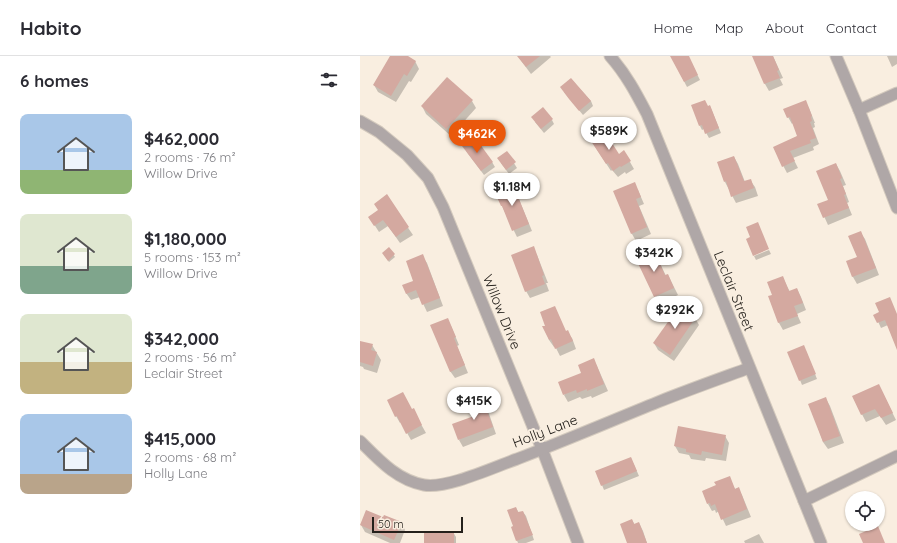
<!DOCTYPE html>
<html lang="en">
<head>
<meta charset="utf-8">
<style>
  body { margin:0; font-family:Quicksand,sans-serif; background:#f7f7f7; color:#2b2b33; height:100vh; display:flex; flex-direction:column; font-size:15px; white-space:nowrap }
  * { box-sizing:border-box; margin:0 }
  p { font-size:13px; color:#7c7c81 }
  .icon { flex:none; width:22px; height:22px; fill:none; stroke:currentColor; stroke-width:2; stroke-linecap:round; stroke-linejoin:round }
  .map { position:relative; flex:1; overflow:hidden }
  .side { display:flex; flex-direction:column; background:#fff; width:360px }
  .side>* { flex:none }
  .fabs { position:absolute; left:485px; top:435px; display:grid; gap:8px }
  .fabs a { display:grid; place-items:center; width:40px; height:40px; border-radius:50%; background:#fff; box-shadow:0 1px 3px #0004; font-size:20px }
  .scale { position:absolute; left:12px; bottom:10px; width:91px; box-sizing:border-box; padding-left:4px; border:2px solid #24201b; border-top:0; font-size:11px; line-height:14px; white-space:nowrap; color:#24201b; -webkit-text-stroke:3px #f9eee0; paint-order:stroke }
  .price { position:absolute; translate:-50% -34px; padding:0 9px; border-radius:14px; background:#fff; color:#222; font-size:13px; line-height:26px; filter:drop-shadow(0 1px 2px #0008) }
  .price::after { content:''; position:absolute; left:50%; top:24px; width:12px; height:9px; margin-left:-6px; background:inherit; clip-path:polygon(0 0,100% 0,50% 100%) }
  .price.active { background:#ea580c; color:#fff }
  ul { padding:0; list-style:none }
  li { display:flex; align-items:center; gap:12px; height:100px; padding:0 20px }
  li span { display:grid; place-items:center; flex:none; width:112px; height:80px; border-radius:8px; color:#555 }
  li>.icon { margin-inline-start:auto }
  span .icon { width:48px; height:48px; fill:#fffc; stroke-width:1 }
  li b { font-size:17px }
  h2 { display:flex; justify-content:space-between; align-items:center; height:48px; padding:0 20px; font-size:17px }
  header { display:flex; align-items:center; gap:24px; box-sizing:border-box; height:56px; padding:0 20px; background:#fff; border-bottom:1px solid #e1e1e2 }
  header strong { font-size:19px }
  nav { display:flex; gap:22px; margin-inline-start:auto; font-size:14px }
  main { display:flex; flex:1; min-height:0 }
  .map>svg:first-child { display:block }
  .shadow { fill:#0003 }
  .building { fill:#d4a9a0 }
  .lines { fill:none; stroke-linecap:round; stroke-linejoin:round }
  .minor-casing { stroke:#d3c9bd; stroke-width:13 }
  .minor { stroke:#afa7a7; stroke-width:11 }
  .labels { text-anchor:middle; dominant-baseline:central; stroke-width:4; stroke-linejoin:round; paint-order:stroke }
  .street-label { font-size:14px; fill:#24201b; stroke:#f9eee0 }
</style>
</head>
<body>
<header>
<strong>Habito</strong>
<nav><a>Home</a><a>Map</a><a>About</a><a>Contact</a></nav>
</header>
<main>
<section class="side">
<h2>6 homes<svg class="icon" aria-label="filters" viewBox="0 0 24 24"><path d="M4 7h16M4 17h16"/><circle cx="9" cy="7" r="2"/><circle cx="15" cy="17" r="2"/></svg></h2>
<ul>
<li><span style="background:linear-gradient(#a9c7e8 70%,#8fb573 0)"><svg class="icon" aria-label="home" viewBox="0 0 24 24"><path d="M3 11l9-7 9 7M6 9v11h12V9"/></svg></span><div><b>$462,000</b><p>2 rooms · 76 m²</p><p>Willow Drive</p></div></li>
<li><span style="background:linear-gradient(#dfe7d0 65%,#7fa58c 0)"><svg class="icon" aria-label="home" viewBox="0 0 24 24"><path d="M3 11l9-7 9 7M6 9v11h12V9"/></svg></span><div><b>$1,180,000</b><p>5 rooms · 153 m²</p><p>Willow Drive</p></div></li>
<li><span style="background:linear-gradient(#dfe7d0 60%,#c2b280 0)"><svg class="icon" aria-label="home" viewBox="0 0 24 24"><path d="M3 11l9-7 9 7M6 9v11h12V9"/></svg></span><div><b>$342,000</b><p>2 rooms · 56 m²</p><p>Leclair Street</p></div></li>
<li><span style="background:linear-gradient(#a9c7e8 75%,#b9a48a 0)"><svg class="icon" aria-label="home" viewBox="0 0 24 24"><path d="M3 11l9-7 9 7M6 9v11h12V9"/></svg></span><div><b>$415,000</b><p>2 rooms · 68 m²</p><p>Holly Lane</p></div></li>
</ul>
</section>
<div class="map">
<svg width="537" height="487" viewBox="0 0 537 487">
  <rect width="100%" height="100%" fill="#f9eee0"/>
  <g class="shadow">
    <polygon points="31,0 46,0 55,5 59,13 51,26 49,25 36,46 18,36 14,29"/>
    <polygon points="158,0 190,0 191,1 171,18 162,6"/>
    <polygon points="311,0 328,0 340,24 327,31"/>
    <polygon points="393,0 413,0 423,22 420,23 423,29 409,35 405,28"/>
    <polygon points="527,0 537,0 537,8 532,11"/>
    <polygon points="211,23 231,45 233,50 223,59 204,36"/>
    <polygon points="112,45 116,52 91,80 66,58 62,50"/>
    <polygon points="445,45 449,52 455,67 454,67 455,71 453,72 459,88 453,91 454,94 433,102 438,112 427,117 414,92 438,80 433,67 432,68 428,61"/>
    <polygon points="350,50 361,77 349,82 344,73 342,74 340,70 348,51"/>
    <polygon points="192,64 194,68 184,77 175,66"/>
    <polygon points="234,89 259,99 270,106 274,113 266,118 265,116 258,121 252,114 251,115"/>
    <polygon points="106,95 132,106 135,111 124,119"/>
    <polygon points="147,96 157,112 149,118 141,107"/>
    <polygon points="374,101 378,108 385,126 390,124 395,131 398,140 376,147 365,126 358,106"/>
    <polygon points="476,108 480,115 486,129 483,130 489,146 487,147 492,159 468,169 459,149 469,144"/>
    <polygon points="278,134 284,148 279,150 291,178 276,185 272,178 255,135"/>
    <polygon points="156,136 172,175 157,181 142,150"/>
    <polygon points="10,162 42,163 53,179 40,187 28,170 19,176"/>
    <polygon points="500,176 505,183 519,219 497,228 493,221 487,206 498,201"/>
    <polygon points="29,192 35,201 29,206 24,199"/>
    <polygon points="173,192 177,199 188,227 186,227 189,235 170,242 166,235"/>
    <polygon points="409,194 411,198 396,204 394,200"/>
    <polygon points="62,200 67,207 83,250 67,256 60,241 51,244 46,237 54,225"/>
    <polygon points="277,201 297,201 306,220 308,219 318,239 299,248"/>
    <polygon points="423,222 430,236 437,233 441,241 446,254 437,258 441,267 423,274 419,267 409,241 413,239"/>
    <polygon points="537,258 537,284 528,269 521,272 515,259"/>
    <polygon points="335,262 339,269 314,305 298,294 294,287"/>
    <polygon points="87,263 91,270 99,289 97,290 108,317 95,322 90,315"/>
    <polygon points="187,270 206,276 212,282 216,293 200,300 195,290 194,291 189,284"/>
    <polygon points="0,286 12,289 21,304 17,317 4,313 3,311 0,310"/>
    <polygon points="446,295 457,323 442,329 440,324"/>
    <polygon points="233,303 237,310 248,335 232,342 231,340 222,343 220,341 208,346 204,339 222,317"/>
    <polygon points="522,336 536,364 526,369 520,360 506,366 493,341"/>
    <polygon points="122,342 126,349 136,378 103,391 99,384 116,360"/>
    <polygon points="466,343 470,350 484,387 468,393 463,386 450,348"/>
    <polygon points="52,354 57,361 66,377 51,384 41,366 40,367 36,360"/>
    <polygon points="365,380 369,387 366,405 346,402 345,405 331,403 329,399 319,397 315,390"/>
    <polygon points="271,402 279,420 244,434 242,429"/>
    <polygon points="369,422 375,433 378,432 382,439 391,461 366,470 359,455 356,457 355,454 352,455 348,448"/>
    <polygon points="156,452 159,457 163,456 166,460 174,484 166,487 158,487 152,472 154,471"/>
    <polygon points="23,462 41,467 45,474 40,487 30,487 5,476 1,469"/>
    <polygon points="272,464 275,469 279,467 283,475 287,487 268,487"/>
    <polygon points="93,476 96,481 96,487 65,487"/>
    <polygon points="399,478 404,487 385,487 384,485"/>
  </g>
  <g class="building">
    <polygon points="30,0 48,0 56,5 47,20 44,18 31,40 13,29"/>
    <polygon points="157,0 180,0 166,11"/>
    <polygon points="310,0 329,0 338,19 324,26"/>
    <polygon points="392,0 413,0 419,14 417,15 420,22 404,28"/>
    <polygon points="87,21 113,44 86,73 61,50"/>
    <polygon points="211,22 231,45 219,55 209,43 200,31"/>
    <polygon points="345,44 348,50 350,49 359,72 345,78 342,69 339,70 331,49"/>
    <polygon points="446,44 452,60 451,61 452,65 450,66 456,82 450,84 451,87 430,95 435,105 422,111 413,91 437,80 430,61 427,62 423,53"/>
    <polygon points="183,51 193,63 181,73 171,61"/>
    <polygon points="243,73 259,98 264,94 271,105 261,111 260,110 253,115 248,107 246,108 229,82"/>
    <polygon points="114,80 133,106 121,115 102,90"/>
    <polygon points="147,95 156,106 146,114 137,102"/>
    <polygon points="374,100 384,125 391,123 394,132 371,141 366,125 364,126 357,106"/>
    <polygon points="476,107 482,122 480,123 486,138 484,139 489,152 463,162 457,148 468,144 456,115"/>
    <polygon points="275,126 281,141 276,143 287,171 271,178 253,135"/>
    <polygon points="153,128 169,168 152,175 142,150 141,150 136,139 139,138 138,134"/>
    <polygon points="27,138 49,171 36,181 23,164 14,170 8,161 18,154 14,148"/>
    <polygon points="398,166 409,193 393,200 386,183 390,181 386,171"/>
    <polygon points="501,175 516,212 492,221 486,205 497,201 488,180"/>
    <polygon points="174,190 184,219 182,220 185,228 165,236 151,199"/>
    <polygon points="29,191 35,198 28,205 22,197"/>
    <polygon points="293,192 305,219 308,218 314,232 294,241 275,201"/>
    <polygon points="63,198 80,242 62,249 56,234 46,238 42,229 53,225 46,205"/>
    <polygon points="423,220 429,235 437,232 443,247 434,250 438,260 418,267 408,240 412,239 407,226"/>
    <polygon points="530,241 537,258 537,294 525,264 517,267 513,259 519,256 515,247"/>
    <polygon points="320,249 336,261 310,299 293,287"/>
    <polygon points="195,250 206,275 208,274 213,285 195,293 191,283 189,284 182,270 185,270 180,256"/>
    <polygon points="88,262 96,281 94,282 105,309 90,316 70,269"/>
    <polygon points="0,285 13,288 11,294 17,296 13,310 0,306"/>
    <polygon points="444,289 456,318 439,325 427,296"/>
    <polygon points="234,302 244,328 227,335 227,333 217,337 216,334 203,339 198,326 221,317 218,309"/>
    <polygon points="519,328 533,357 521,362 515,353 501,359 492,340"/>
    <polygon points="43,336 52,353 54,352 62,369 46,378 37,360 35,361 27,344"/>
    <polygon points="122,341 133,371 98,384 92,368 114,360 109,346"/>
    <polygon points="466,341 480,380 463,386 448,348"/>
    <polygon points="318,370 366,379 362,399 342,395 341,399 326,396 326,393 314,390"/>
    <polygon points="271,401 277,415 241,430 235,415"/>
    <polygon points="370,420 375,433 379,431 387,453 361,464 355,448 351,450 350,447 347,448 342,435 356,429 354,426"/>
    <polygon points="156,451 158,456 163,455 173,479 156,485 151,471 153,470 147,454"/>
    <polygon points="6,454 23,461 24,459 42,466 34,484 0,469"/>
    <polygon points="272,463 274,468 279,466 287,487 267,487 260,468"/>
    <polygon points="518,470 525,487 503,487 499,478"/>
    <polygon points="94,475 94,487 64,487 64,476"/>
  </g>
  <g class="lines">
    <defs>
      <g id="minor">
        <path d="M250 0C266 18 276 37 287 58L461 487"/>
        <polyline points="476,0 499,54 537,152"/>
        <polyline points="499,54 537,37"/>
        <polyline points="0,65 19,76 47,99 68,122 83,151 182,393 218,487"/>
        <path d="M0 385C19 404 37 424 64 429 87 433 134 411 157 403 204 385 251 365 298 346 328 334 359 323 389 312"/>
        <polyline points="444,445 537,400"/>
      </g>
    </defs>
    <use href="#minor" class="minor-casing"/>
    <use href="#minor" class="minor"/>
  </g>
  <g class="labels">
    <g class="street-label">
      <text transform="translate(374 235) rotate(68)">Leclair Street</text>
      <text transform="translate(142 256) rotate(68)">Willow Drive</text>
      <text transform="translate(185 375) rotate(-21)">Holly Lane</text>
    </g>
  </g>
</svg>
<div class="fabs">
<a><svg class="icon" aria-label="locate" viewBox="0 0 24 24"><circle cx="12" cy="12" r="6"/><path d="M12 2v4M12 18v4M2 12h4M18 12h4"/></svg></a>
</div>
<div class="scale">50 m</div>
<b class="price" style="left:249px;top:95px">$589K</b>
<b class="price active" style="left:117px;top:98px">$462K</b>
<b class="price" style="left:152px;top:151px">$1.18M</b>
<b class="price" style="left:294px;top:217px">$342K</b>
<b class="price" style="left:315px;top:274px">$292K</b>
<b class="price" style="left:114px;top:365px">$415K</b>
</div>
</main>
</body>
</html>
